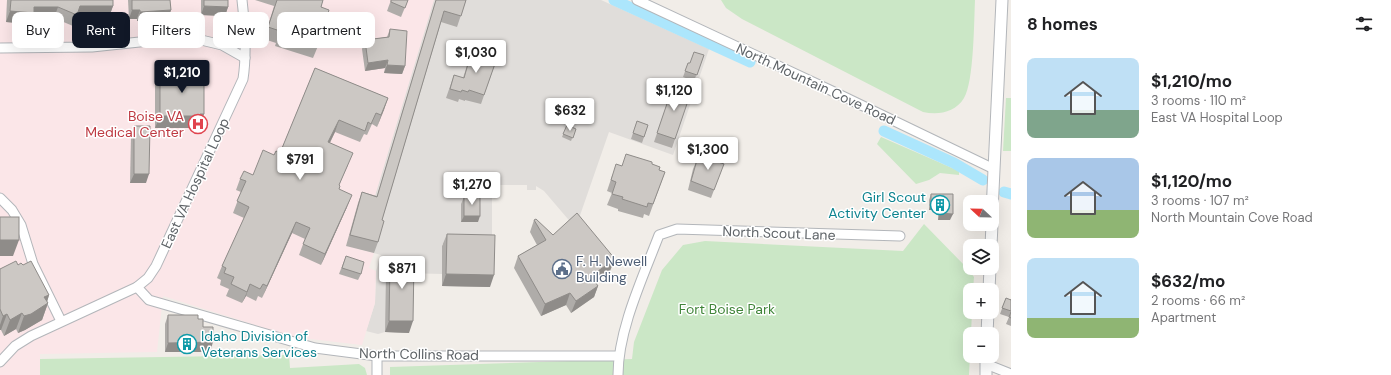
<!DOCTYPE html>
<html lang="en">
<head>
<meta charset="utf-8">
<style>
  body { margin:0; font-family:"DM Sans",sans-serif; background:#f2f2f2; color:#202124; height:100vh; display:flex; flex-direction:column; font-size:15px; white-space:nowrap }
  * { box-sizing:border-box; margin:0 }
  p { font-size:13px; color:#757577 }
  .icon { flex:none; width:22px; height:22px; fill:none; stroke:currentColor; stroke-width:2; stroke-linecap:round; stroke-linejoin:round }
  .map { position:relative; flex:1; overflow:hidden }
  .details { display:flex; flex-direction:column; background:#fff; width:380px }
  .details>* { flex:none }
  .banner { position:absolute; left:12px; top:12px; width:380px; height:36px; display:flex; gap:8px }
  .needle { width:26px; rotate:292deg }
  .fabs { position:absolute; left:963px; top:195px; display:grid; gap:8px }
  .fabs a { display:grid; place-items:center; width:36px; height:36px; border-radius:8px; background:#fff; box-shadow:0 4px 16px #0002; font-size:20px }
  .price { position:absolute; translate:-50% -34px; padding:0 9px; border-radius:4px; background:#fff; color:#222; font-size:13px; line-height:26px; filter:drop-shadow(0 1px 2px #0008) }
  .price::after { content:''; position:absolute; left:50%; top:24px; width:12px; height:9px; margin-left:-6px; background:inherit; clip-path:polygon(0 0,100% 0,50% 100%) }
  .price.on { background:#111827; color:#fff }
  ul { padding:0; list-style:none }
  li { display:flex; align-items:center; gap:12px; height:100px; padding:0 16px }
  li span { display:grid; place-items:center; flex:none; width:112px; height:80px; border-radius:8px; color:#555 }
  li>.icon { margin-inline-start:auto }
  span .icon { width:48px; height:48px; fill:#fffc; stroke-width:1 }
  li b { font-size:17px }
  h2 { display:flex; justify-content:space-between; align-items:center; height:48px; padding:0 16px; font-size:17px }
  .chip { padding:0 14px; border-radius:8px; background:#fff; box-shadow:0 4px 16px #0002; font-size:14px; line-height:36px }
  .chip.on { background:#111827; color:#fff }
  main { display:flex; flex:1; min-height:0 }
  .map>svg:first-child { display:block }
  .industrial { fill:#e0ddda }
  .medical { fill:#fbe6e8 }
  .green { fill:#cbe7c6 }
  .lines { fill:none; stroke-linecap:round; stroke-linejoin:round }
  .canal { stroke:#ace6fc; stroke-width:11 }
  .minor-casing { stroke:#b3b6ba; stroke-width:11 }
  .tertiary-casing { stroke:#b3b6ba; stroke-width:13 }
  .minor { stroke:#fff; stroke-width:9 }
  .tertiary { stroke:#fff; stroke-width:11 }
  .wall { fill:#afaca9 }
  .shaded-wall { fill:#8f8c89 }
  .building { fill:#ccc8c4; stroke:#8f8c89 }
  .labels { text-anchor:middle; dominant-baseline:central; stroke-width:3; stroke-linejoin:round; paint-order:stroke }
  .street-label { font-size:14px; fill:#5f6468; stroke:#fff }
  .health-label { font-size:14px; fill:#be3a42; stroke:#fff; text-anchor:end }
  .culture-label { font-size:14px; fill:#0d838f; stroke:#fff; text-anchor:end }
  .service-label { font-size:14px; fill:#4e5e75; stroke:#fff; text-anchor:start }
  .park-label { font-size:14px; fill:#408539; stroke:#fff }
</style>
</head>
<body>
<main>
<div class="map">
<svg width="1011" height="375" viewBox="0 0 1011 375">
  <rect width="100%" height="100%" fill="#f1ede8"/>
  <polygon class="industrial" points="433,0 601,0 709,49 673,155 609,132 577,224 573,225 544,191 536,186 536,190 527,190 527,185 492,185 492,246 442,244 442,274 405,273 385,332 378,334 366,331 375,303 376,271 381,255 359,249"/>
  <polygon class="medical" points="0,0 434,0 359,249 374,253 369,268 376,271 375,303 362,345 293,337 163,296 157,352 40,354 40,375 0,375"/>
  <g class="green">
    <path d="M721 0H975C974 21 974 82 964 98 955 113 938 115 923 112L742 19 726 8Z"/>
    <polygon points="1006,98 1011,98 1011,151 1003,151"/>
    <polygon points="881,137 959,171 959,175 940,173 929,180 916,184 877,144"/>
    <polygon points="924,224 966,267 974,277 973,290 970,290 970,312 972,312 969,375 390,375 390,367 632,359 634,342 662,270 683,245 705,241 903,251"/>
    <polygon points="289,355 290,368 359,364 365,368 367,375 40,375 40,359"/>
  </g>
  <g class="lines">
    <g class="canal">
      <polyline points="614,0 750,62"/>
      <polyline points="884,131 954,163 983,180"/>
      <polyline points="1004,192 1011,194"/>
    </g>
    <defs>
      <g id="minor">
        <polyline points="637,0 830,90 994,169"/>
        <polyline points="0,48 92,47 168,39 197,39 222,45 245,58"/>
        <polyline points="0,198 12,210 21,225 33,264 61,321"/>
        <polyline points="137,287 149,300 315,348 377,356 618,356"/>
        <path d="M0 362 15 346 31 336 137 287 148 278 156 266 243 79C247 53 245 26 242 0"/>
        <polyline points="986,364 1011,374"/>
        <polyline points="377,375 377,356"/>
        <path d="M618 375C618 330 643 277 659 235L677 229 900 236"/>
      </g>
      <g id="tertiary">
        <polyline points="992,212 1002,0"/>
        <polyline points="991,246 992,224"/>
        <polyline points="989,290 990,268"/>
        <polyline points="987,334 988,312"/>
        <polyline points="986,375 986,356"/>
      </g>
    </defs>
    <use href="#minor" class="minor-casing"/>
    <use href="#tertiary" class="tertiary-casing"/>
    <use href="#minor" class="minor"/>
    <use href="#tertiary" class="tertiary"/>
  </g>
  <g class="wall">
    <polygon points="7,0 113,0 113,6 109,17 76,17 73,26 54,18 32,18 30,24 6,22"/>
    <polygon points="128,0 170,0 171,10 168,19 137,21 137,19 129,19"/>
    <polygon points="201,0 228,0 228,7 225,16 201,15"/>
    <polygon points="255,0 323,0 321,7 318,46 313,58 275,46 276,43 264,39 274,6"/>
    <polygon points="391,0 408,0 401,17 387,11"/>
    <polygon points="436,0 466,0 457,27 441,22 382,220 378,242 374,253 346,246 358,203 362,192 377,196"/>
    <polygon points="390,29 405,66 402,74 384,73 385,68 365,71 362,49 365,40 387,37"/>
    <polygon points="472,50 497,58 481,104 465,100 465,101 459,99 458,102 446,98 454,75 463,78"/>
    <polygon points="704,55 694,81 683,77 688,63 690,63"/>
    <polygon points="315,68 388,98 377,127 372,124 367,135 364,134 360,142 335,132 330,143 348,165 339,185 339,190 347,207 321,265 299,255 305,239 292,233 262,298 258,296 256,301 246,296 242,303 226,296 229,289 220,285 221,280 217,278 222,266 244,218 233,213 241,192 236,190 240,179 253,175 274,155 280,153"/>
    <polygon points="165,71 204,114 200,125 196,125 195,128 155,128 155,85 160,73 164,73"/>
    <polygon points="670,95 675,139 672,148 654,142"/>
    <polygon points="637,121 648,125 642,143 631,139"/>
    <polygon points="567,125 576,129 571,141 562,137"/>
    <polygon points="134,126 146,183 130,183 131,135"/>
    <polygon points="709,158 718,162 714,190 711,198 688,190 693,169 697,160 699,161"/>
    <polygon points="652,164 659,170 665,172 649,216 644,214 643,218 618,211 618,209 607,205 612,193 607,191 612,176 622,166"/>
    <polygon points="931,194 950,220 938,220 938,214 935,214 935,210 929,210 929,200"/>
    <polygon points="464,197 478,222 461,222 461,204"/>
    <polygon points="534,220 553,235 610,271 595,282 598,286 594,297 571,313 566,305 541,316 514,268 518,256 537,245 530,232"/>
    <polygon points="447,234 490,287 442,286 442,246"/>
    <polygon points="346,256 361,274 358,280 339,274"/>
    <polygon points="393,257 410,262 409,333 385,332 386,273 390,262 391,262"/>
    <polygon points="18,265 23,265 49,295 47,302 48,303 42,320 25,330 18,333 16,329 4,336 1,330 0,330 0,269"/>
    <polygon points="1006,298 1011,300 1011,299 1011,326 1006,324 1009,317 1000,314"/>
    <polygon points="168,315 203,327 210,352 165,352 165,324"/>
  </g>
  <g class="shaded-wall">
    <polygon points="80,6 113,6 109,17 76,17 73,26"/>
    <polygon points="204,6 228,7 225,16 201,15"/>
    <polygon points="34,7 58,7 54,18 32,18 30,24 6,22 10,11"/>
    <polygon points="132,10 140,10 137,19 129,19"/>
    <polygon points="171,10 168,19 137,21 140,12"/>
    <polygon points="388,60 385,68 365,71 368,63"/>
    <polygon points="387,65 405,66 402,74 384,73"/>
    <polygon points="388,98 384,110 377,127 381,115"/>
    <polygon points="204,114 200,125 196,125 195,128 155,128 160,116"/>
    <polygon points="339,120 335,132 324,154 328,142"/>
    <polygon points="134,174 149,174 146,183 130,183"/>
    <polygon points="352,195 347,207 321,265 325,254"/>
    <polygon points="931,204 938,204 935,210 929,210"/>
    <polygon points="938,207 940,207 938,214 935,214"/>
    <polygon points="940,213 953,214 950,220 938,220"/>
    <polygon points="464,216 480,216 478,222 461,222"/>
    <polygon points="296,222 292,233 262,298 267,286"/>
    <polygon points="0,240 19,240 13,256 0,256"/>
    <polygon points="615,259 610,271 587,287 591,276"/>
    <polygon points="446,274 494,275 490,287 442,286"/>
    <polygon points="250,284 246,296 242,303 247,292"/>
    <polygon points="598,286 594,297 571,313 576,301"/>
    <polygon points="570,293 566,305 541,316 545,304"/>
    <polygon points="49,295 46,305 48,303 42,320 25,330 18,333 24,316 44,297"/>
    <polygon points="22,313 16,329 4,336 10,320"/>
    <polygon points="7,314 1,330 0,330 0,325 3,316"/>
    <polygon points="389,321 413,321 409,333 385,332"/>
    <polygon points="213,342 210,352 165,352 168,343"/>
  </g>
  <g class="building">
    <polygon points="11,0 113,0 113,6 80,6 77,15 58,7 34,7 34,13 10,11"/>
    <polygon points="132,0 170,0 171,10 140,12 140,10 132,10"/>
    <polygon points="204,0 228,0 228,7 204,6"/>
    <polygon points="277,0 323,0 321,7 329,10 318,46 279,34 280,31 268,27"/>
    <polygon points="391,0 408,0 405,8 391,2"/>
    <polygon points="436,0 466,0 461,16 444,11 382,220 384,221 378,242 350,235 362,192 377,197"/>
    <polygon points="390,29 407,31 405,66 387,65 388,60 368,63 365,40 389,37"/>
    <polygon points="472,50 497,58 484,95 469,90 468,92 462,90 461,92 450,89 454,75 464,78"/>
    <polygon points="694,52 704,55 697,75 685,71 688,63 690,63"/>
    <polygon points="315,68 388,98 381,115 376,113 371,124 368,122 365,131 339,120 328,142 353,153 339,185 340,186 339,189 352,195 325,254 303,244 310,228 296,222 267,286 263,284 260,289 250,284 247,292 231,284 234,277 224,273 226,268 222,266 249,207 237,201 246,181 240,179 244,171 253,175 263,150 274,155 276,151 280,153"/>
    <polygon points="165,71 200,71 200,73 204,73 204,114 200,114 200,116 160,116 160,73 165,73"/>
    <polygon points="673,86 691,92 675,139 657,133"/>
    <polygon points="637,121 648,125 644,137 633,133"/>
    <polygon points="567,125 576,129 573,138 563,134"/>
    <polygon points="134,126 150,126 149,174 134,174"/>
    <polygon points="712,150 720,154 718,162 724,164 714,190 691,181 697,160 699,161 701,156 709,158"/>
    <polygon points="626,154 652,162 652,164 660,167 659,170 665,172 653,204 648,203 647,207 622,199 623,197 612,194 616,182 611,180 616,164 622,166"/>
    <polygon points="931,194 953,194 953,214 940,213 940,207 938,207 938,204 931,204"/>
    <rect x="464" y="197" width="16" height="19"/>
    <polygon points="577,213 615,259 591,276 598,286 576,301 570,293 545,304 518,256 546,240 534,220 536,219 553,235"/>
    <rect x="0" y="217" width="19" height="23"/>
    <polygon points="447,234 495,235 494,275 446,274"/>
    <polygon points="346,256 364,262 361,274 342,268"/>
    <polygon points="393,257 410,257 410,262 414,262 413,321 389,321 390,262 393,262"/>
    <polygon points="16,261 18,265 21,263 23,265 31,261 49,295 44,297 48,303 31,314 24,316 22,313 10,320 7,314 3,316 0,309 0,269"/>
    <polygon points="1006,298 1011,300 1011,299 1011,311 1002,308"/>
    <polygon points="1011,312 1011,318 1009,317"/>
    <polygon points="168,315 198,315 198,319 203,319 203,327 213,327 213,342 168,343"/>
  </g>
  <defs>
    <symbol id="hospital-ring" viewBox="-11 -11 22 22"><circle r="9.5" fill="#fff" stroke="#e0444e" stroke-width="1.5"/><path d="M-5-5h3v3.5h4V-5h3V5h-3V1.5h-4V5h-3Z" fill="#e0444e"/></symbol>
    <symbol id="building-ring" viewBox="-11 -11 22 22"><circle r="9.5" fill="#fff" stroke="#0f9aa8" stroke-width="1.5"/><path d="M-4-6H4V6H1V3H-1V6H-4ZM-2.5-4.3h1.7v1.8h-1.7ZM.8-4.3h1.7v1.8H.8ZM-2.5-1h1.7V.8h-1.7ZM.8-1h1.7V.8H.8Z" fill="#0f9aa8"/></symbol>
    <symbol id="civic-ring" viewBox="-11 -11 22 22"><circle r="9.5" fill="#fff" stroke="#5c6f8a" stroke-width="1.5"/><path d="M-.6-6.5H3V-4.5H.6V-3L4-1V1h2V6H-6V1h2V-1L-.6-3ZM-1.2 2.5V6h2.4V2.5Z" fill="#5c6f8a"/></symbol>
  </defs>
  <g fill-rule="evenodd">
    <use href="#hospital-ring" x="187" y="113" width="22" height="22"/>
    <use href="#building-ring" x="929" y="194" width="22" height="22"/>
    <use href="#civic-ring" x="551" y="258" width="22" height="22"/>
    <use href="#building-ring" x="176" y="333" width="22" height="22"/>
  </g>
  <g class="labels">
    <g class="street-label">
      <text transform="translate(816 84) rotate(25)">North Mountain Cove Road</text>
      <text transform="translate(195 183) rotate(-65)">East VA Hospital Loop</text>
      <text transform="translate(779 233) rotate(2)">North Scout Lane</text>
      <text transform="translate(419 354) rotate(1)">North Collins Road</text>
    </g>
    <g class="health-label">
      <text x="184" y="116">Boise VA<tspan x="184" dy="16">Medical Center</tspan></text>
    </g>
    <g class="culture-label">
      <text x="926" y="197">Girl Scout<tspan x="926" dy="16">Activity Center</tspan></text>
      <text x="201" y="336" text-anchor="start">Idaho Division of<tspan x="201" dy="16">Veterans Services</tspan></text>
    </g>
    <g class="service-label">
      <text x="576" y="261">F. H. Newell<tspan x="576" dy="16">Building</tspan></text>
    </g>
    <g class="park-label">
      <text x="727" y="309">Fort Boise Park</text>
    </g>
  </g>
</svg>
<div class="fabs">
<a><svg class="needle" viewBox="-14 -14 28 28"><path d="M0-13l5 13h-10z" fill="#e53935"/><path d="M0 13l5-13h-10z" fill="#757577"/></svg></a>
<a><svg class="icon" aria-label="layers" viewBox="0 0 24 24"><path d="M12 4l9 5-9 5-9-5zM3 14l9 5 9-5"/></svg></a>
<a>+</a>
<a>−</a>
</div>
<b class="price" style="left:476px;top:74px">$1,030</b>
<b class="price on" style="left:182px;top:94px">$1,210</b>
<b class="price" style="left:674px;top:112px">$1,120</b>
<b class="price" style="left:570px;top:132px">$632</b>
<b class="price" style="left:708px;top:171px">$1,300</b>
<b class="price" style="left:300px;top:181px">$791</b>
<b class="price" style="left:472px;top:206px">$1,270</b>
<b class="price" style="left:402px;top:290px">$871</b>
<div class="banner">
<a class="chip">Buy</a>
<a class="chip on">Rent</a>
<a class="chip">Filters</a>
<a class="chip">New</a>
<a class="chip">Apartment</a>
</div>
</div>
<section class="details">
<h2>8 homes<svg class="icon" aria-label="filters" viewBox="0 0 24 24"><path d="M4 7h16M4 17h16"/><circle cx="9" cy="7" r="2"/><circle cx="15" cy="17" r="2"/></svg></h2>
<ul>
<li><span style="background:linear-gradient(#bfe0f5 65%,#7fa58c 0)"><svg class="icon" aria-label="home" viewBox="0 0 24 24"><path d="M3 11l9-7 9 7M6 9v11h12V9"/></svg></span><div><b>$1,210/mo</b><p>3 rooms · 110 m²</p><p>East VA Hospital Loop</p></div></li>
<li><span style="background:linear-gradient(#a9c7e8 65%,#8fb573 0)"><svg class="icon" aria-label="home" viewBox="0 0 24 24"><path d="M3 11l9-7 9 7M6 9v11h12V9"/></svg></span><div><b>$1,120/mo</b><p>3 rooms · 107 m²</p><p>North Mountain Cove Road</p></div></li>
<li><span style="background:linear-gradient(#bfe0f5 75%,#8fb573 0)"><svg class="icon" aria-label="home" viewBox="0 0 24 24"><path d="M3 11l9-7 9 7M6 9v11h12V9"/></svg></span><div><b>$632/mo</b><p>2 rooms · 66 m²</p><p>Apartment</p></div></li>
</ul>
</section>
</main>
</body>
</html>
